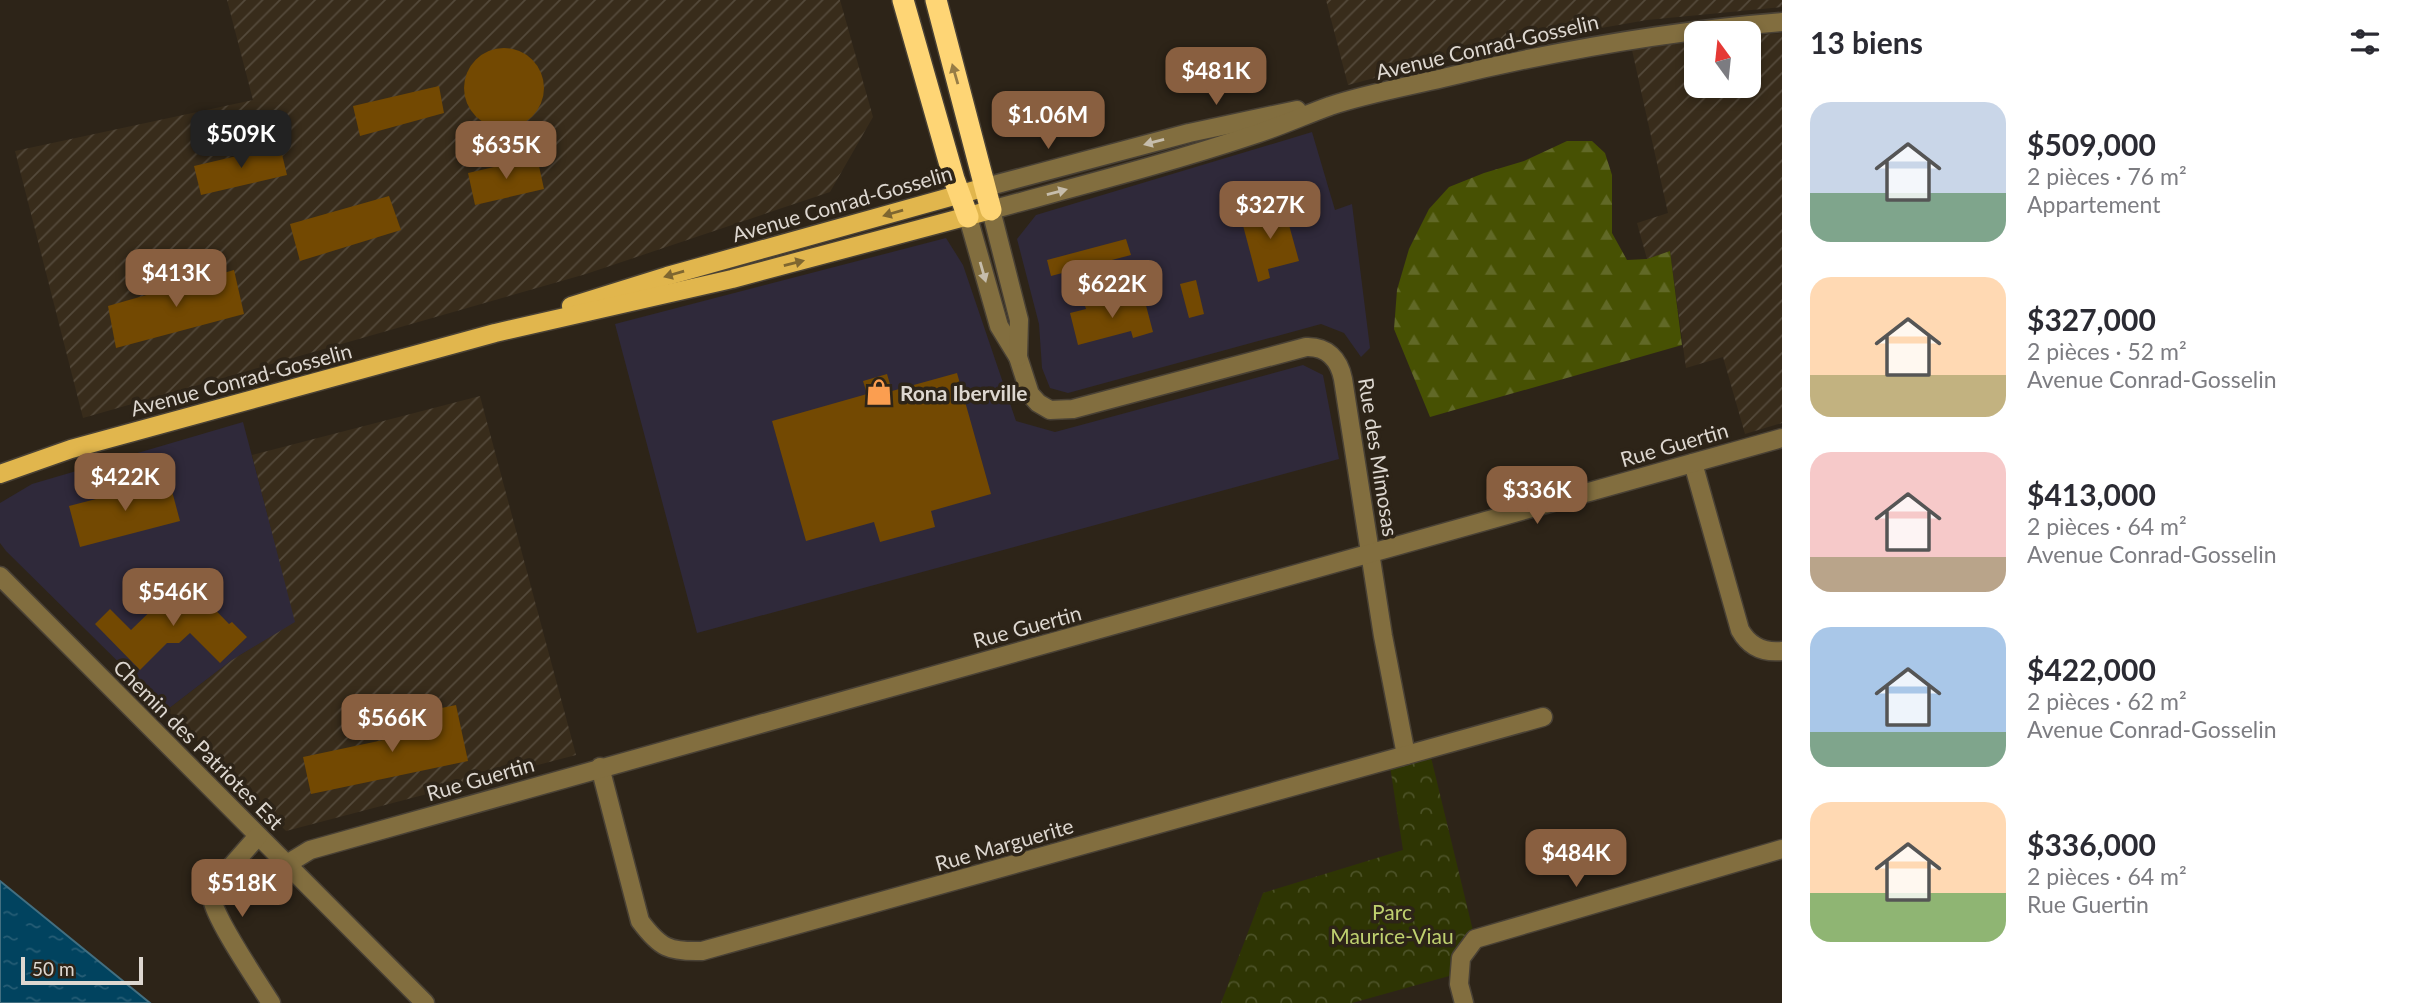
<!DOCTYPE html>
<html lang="fr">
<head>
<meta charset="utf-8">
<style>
  body { margin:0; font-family:Lato,sans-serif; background:#f2f2f3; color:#2b2b33; height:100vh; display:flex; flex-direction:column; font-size:26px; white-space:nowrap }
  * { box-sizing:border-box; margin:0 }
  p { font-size:23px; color:#7c7c81 }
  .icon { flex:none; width:38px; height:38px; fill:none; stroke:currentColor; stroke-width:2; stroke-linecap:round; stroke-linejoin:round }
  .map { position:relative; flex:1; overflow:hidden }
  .sheet { display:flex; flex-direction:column; background:#fff; width:630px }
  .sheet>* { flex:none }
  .needle { width:46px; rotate:345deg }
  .controls { position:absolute; left:1684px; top:21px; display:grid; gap:14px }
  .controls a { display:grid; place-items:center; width:77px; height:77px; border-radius:14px; background:#fff; box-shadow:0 4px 10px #0003; font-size:35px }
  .scale { position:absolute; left:21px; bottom:18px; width:122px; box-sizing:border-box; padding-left:7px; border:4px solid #ddd7d0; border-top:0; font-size:19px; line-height:24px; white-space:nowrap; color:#ddd7d0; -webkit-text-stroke:5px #2d2418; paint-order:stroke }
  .price { position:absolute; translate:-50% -60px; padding:0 16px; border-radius:14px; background:#895f40; color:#fff; font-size:23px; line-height:46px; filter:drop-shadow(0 2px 4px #0008) }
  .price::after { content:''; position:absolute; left:50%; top:42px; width:21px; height:16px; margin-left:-10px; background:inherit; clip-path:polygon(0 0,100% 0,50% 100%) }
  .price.active { background:#222; color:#fff }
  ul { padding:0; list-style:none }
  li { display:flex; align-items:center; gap:21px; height:175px; padding:0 28px }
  li span { display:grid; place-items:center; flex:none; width:196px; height:140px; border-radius:21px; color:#555 }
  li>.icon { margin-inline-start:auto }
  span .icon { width:84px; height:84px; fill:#fffc; stroke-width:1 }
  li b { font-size:30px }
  h2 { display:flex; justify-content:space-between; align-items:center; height:84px; padding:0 28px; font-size:30px }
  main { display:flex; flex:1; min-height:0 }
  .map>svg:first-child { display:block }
  .commercial { fill:#2f293a }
  .industrial { fill:url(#industrial-furrows) }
  .forest { fill:url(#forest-firs) }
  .park { fill:url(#park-crowns) }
  .water { fill:url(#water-ripples); stroke:#436f81; stroke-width:2 }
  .building { fill:#734902 }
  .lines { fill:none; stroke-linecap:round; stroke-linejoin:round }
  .minor-casing { stroke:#494135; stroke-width:21 }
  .major-casing { stroke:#494135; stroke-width:21 }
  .highway-casing { stroke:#494135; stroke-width:24 }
  .minor { stroke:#826e3f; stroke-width:18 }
  .major { stroke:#e1b64d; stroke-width:18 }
  .highway { stroke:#fed575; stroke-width:21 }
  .oneway { fill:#967c46 }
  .oneway2 { fill:#c6bdac }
  .oneway3 { fill:#7e6630 }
  .labels { text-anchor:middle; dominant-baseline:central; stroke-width:7; stroke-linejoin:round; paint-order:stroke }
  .street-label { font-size:21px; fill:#ddd7d0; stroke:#2d2418 }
  .poi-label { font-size:21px; font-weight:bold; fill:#ddd7d0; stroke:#2d2418; text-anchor:start }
  .park-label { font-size:21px; fill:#bfd06f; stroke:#2d2418 }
</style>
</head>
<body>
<main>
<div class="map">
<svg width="1782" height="1003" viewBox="0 0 1782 1003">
  <defs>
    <pattern id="industrial-furrows" width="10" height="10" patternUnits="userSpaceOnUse" patternTransform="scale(1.75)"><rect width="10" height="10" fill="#382c1b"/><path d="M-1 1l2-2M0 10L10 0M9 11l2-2" fill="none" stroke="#544a3b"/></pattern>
    <pattern id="forest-firs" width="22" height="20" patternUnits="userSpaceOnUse" patternTransform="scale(1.75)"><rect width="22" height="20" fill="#475103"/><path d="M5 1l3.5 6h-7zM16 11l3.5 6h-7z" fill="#616927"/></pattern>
    <pattern id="park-crowns" width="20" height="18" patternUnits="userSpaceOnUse" patternTransform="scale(1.75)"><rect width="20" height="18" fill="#2e3503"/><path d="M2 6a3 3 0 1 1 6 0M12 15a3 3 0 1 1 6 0" fill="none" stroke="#4c5227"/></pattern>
    <pattern id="water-ripples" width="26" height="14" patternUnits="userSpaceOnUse" patternTransform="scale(1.75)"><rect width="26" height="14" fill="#01435f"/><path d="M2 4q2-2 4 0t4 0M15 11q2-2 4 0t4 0" fill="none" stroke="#265d75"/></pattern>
  </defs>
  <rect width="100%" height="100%" fill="#2d2418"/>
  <g class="commercial">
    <polygon points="1312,132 1335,210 1352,204 1370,348 1361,357 1344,333 1321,324 1068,393 1050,388 1042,368 1039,324 1017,239 1036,215"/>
    <polygon points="946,238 963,265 1016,421 1055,432 1303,365 1323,375 1339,459 697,633 615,324"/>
    <polygon points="243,422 296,622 232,660 167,710 6,551 0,543 0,503 32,484"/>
  </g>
  <g class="industrial">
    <polygon points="227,0 840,0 873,117 830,192 586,274 83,418 15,151 253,100"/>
    <polygon points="1326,0 1782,0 1782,7 1647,20 1550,37 1443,60 1348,85"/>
    <polygon points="1782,33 1782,423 1745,434 1723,357 1686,368 1670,252 1647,259 1637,223 1668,213 1632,50 1696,41 1696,86 1748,86 1748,36"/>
    <polygon points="480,396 576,755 286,831 167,710 232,660 295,622 252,455"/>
  </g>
  <polygon class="forest" points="1567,141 1592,141 1605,153 1612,175 1612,233 1627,260 1647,259 1670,251 1682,345 1430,417 1394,329 1397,290 1409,249 1429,209 1449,187 1484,173 1524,161"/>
  <polygon class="park" points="1429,749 1475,939 1460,973 1352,1003 1221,1003 1263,893 1403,850 1389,760"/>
  <polygon class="water" points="0,881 150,1003 0,1003"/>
  <g class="building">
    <circle cx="504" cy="88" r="40"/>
    <polygon points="439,86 444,113 360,136 353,106"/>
    <polygon points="280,146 287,175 201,195 194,166"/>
    <polygon points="537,157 544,189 475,205 468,173"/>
    <polygon points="389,196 401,230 300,261 290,224"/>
    <polygon points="1284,207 1299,261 1268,269 1270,278 1258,282 1241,218"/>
    <polygon points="1126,239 1131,255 1051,276 1047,260"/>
    <polygon points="234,270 244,314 116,348 108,306"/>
    <polygon points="1196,280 1204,314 1189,318 1180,284"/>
    <polygon points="1143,294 1153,332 1133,338 1131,331 1078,345 1070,313 1086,309 1085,306"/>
    <polygon points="957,373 991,494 931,511 935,527 880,542 874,522 806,541 772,421 867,394 863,381 887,374 892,391"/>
    <polygon points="169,480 180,521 80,547 69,506"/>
    <polygon points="193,587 229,624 232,622 247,637 220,663 190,633 179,643 167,643 140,670 95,624 110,609 131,630 168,594"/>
    <polygon points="456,705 468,761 311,794 303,757 421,732 417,713"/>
  </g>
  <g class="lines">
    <defs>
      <g id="minor">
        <polyline points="986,187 1189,133 1297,110"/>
        <path d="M968 217 999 326 1018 357 1030 394 1038 403 1050 410 1073 409 1306 347C1327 346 1339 359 1343 379L1383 636 1406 755"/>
        <path d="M1018 357 1019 320 991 210C1079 186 1169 163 1256 134 1281 126 1305 115 1330 106 1366 94 1405 87 1443 78 1555 51 1667 31 1782 22"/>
        <path d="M1693 463 1740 630C1749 646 1763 653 1782 651"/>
        <polyline points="0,576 425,1003"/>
        <path d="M600 767 640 921C660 948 669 952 702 951L1543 717"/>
        <path d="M258 836 220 879C216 884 211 890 212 898 214 918 258 982 271 1003"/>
        <polyline points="287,864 310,850 1782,438"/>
        <polyline points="1464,1003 1459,984 1461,958 1475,939 1782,849"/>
      </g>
      <g id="major">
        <polyline points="571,306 667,276 986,187"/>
        <polyline points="0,474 71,449 495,333 732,279 991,210"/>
      </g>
      <g id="highway">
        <polyline points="903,0 954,179 968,217"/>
        <polyline points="936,0 991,210"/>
      </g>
    </defs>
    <use href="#minor" class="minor-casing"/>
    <use href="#major" class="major-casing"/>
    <use href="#highway" class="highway-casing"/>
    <use href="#minor" class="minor"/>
    <use href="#major" class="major"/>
    <use href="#highway" class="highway"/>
  </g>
  <defs><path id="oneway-solid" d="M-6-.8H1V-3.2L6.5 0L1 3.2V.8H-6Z" transform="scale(1.75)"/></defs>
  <use class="oneway" href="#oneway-solid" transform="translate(955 74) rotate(-106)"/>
  <g class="oneway2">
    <use href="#oneway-solid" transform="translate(1154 142) rotate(165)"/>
    <use href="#oneway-solid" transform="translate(1057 192) rotate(-15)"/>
    <use href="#oneway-solid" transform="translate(983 272) rotate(74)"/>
  </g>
  <g class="oneway3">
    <use href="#oneway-solid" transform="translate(893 213) rotate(164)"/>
    <use href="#oneway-solid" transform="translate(794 263) rotate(-14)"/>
    <use href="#oneway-solid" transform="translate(674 274) rotate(164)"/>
  </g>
  <defs>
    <symbol id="shop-bare" viewBox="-9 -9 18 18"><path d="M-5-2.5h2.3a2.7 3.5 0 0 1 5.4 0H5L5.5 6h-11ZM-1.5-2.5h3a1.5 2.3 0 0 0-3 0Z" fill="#fb9e50" stroke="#2d2418" stroke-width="2.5" paint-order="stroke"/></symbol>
  </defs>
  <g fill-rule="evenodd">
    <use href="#shop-bare" x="860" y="373" width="38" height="38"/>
  </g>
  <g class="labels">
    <g class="street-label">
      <text transform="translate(1487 46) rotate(-13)">Avenue Conrad-Gosselin</text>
      <text transform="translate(842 203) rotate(-16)">Avenue Conrad-Gosselin</text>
      <text transform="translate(241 379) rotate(-15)">Avenue Conrad-Gosselin</text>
      <text transform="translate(1674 444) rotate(-16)">Rue Guertin</text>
      <text transform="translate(1379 457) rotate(81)">Rue des Mimosas</text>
      <text transform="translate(1027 626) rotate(-15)">Rue Guertin</text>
      <text transform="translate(199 744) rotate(45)">Chemin des Patriotes Est</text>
      <text transform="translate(480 778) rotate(-16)">Rue Guertin</text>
      <text transform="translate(1004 844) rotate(-16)">Rue Marguerite</text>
    </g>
    <g class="poi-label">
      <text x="900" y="392">Rona Iberville</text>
    </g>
    <g class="park-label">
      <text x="1392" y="911">Parc<tspan x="1392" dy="24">Maurice-Viau</tspan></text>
    </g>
  </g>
</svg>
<div class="controls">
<a><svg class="needle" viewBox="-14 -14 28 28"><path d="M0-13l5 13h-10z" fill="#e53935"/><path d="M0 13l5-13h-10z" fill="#7c7c81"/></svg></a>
</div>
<div class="scale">50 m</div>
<b class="price" style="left:1216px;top:107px">$481K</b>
<b class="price" style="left:1048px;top:151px">$1.06M</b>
<b class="price active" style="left:241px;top:170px">$509K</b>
<b class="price" style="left:506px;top:181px">$635K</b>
<b class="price" style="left:1270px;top:241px">$327K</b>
<b class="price" style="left:176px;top:309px">$413K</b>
<b class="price" style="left:1112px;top:320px">$622K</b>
<b class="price" style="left:125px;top:513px">$422K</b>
<b class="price" style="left:1537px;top:526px">$336K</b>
<b class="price" style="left:173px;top:628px">$546K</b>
<b class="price" style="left:392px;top:754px">$566K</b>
<b class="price" style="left:1576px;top:889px">$484K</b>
<b class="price" style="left:242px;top:919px">$518K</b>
</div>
<section class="sheet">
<h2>13 biens<svg class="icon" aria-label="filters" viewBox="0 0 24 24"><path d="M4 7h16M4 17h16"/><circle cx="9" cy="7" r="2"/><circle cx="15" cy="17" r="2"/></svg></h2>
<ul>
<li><span style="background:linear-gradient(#c9d6e8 65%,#7fa58c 0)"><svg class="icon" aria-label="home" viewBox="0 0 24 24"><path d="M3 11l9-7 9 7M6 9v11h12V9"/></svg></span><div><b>$509,000</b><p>2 pièces · 76 m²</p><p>Appartement</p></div></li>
<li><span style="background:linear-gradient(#ffd9b3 70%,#c2b280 0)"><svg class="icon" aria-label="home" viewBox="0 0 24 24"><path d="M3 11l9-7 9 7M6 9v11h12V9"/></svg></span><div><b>$327,000</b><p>2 pièces · 52 m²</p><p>Avenue Conrad-Gosselin</p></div></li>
<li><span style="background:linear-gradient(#f6c9c9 75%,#b9a48a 0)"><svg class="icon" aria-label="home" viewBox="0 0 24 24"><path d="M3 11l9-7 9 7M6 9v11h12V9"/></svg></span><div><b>$413,000</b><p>2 pièces · 64 m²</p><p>Avenue Conrad-Gosselin</p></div></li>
<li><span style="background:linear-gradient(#a9c7e8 75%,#7fa58c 0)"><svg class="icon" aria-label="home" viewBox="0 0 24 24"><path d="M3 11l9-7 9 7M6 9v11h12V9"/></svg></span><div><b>$422,000</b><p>2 pièces · 62 m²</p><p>Avenue Conrad-Gosselin</p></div></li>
<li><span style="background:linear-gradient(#ffd9b3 65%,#8fb573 0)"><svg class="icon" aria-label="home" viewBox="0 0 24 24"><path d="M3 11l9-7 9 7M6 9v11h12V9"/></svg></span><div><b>$336,000</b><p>2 pièces · 64 m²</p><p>Rue Guertin</p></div></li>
</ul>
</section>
</main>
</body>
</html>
